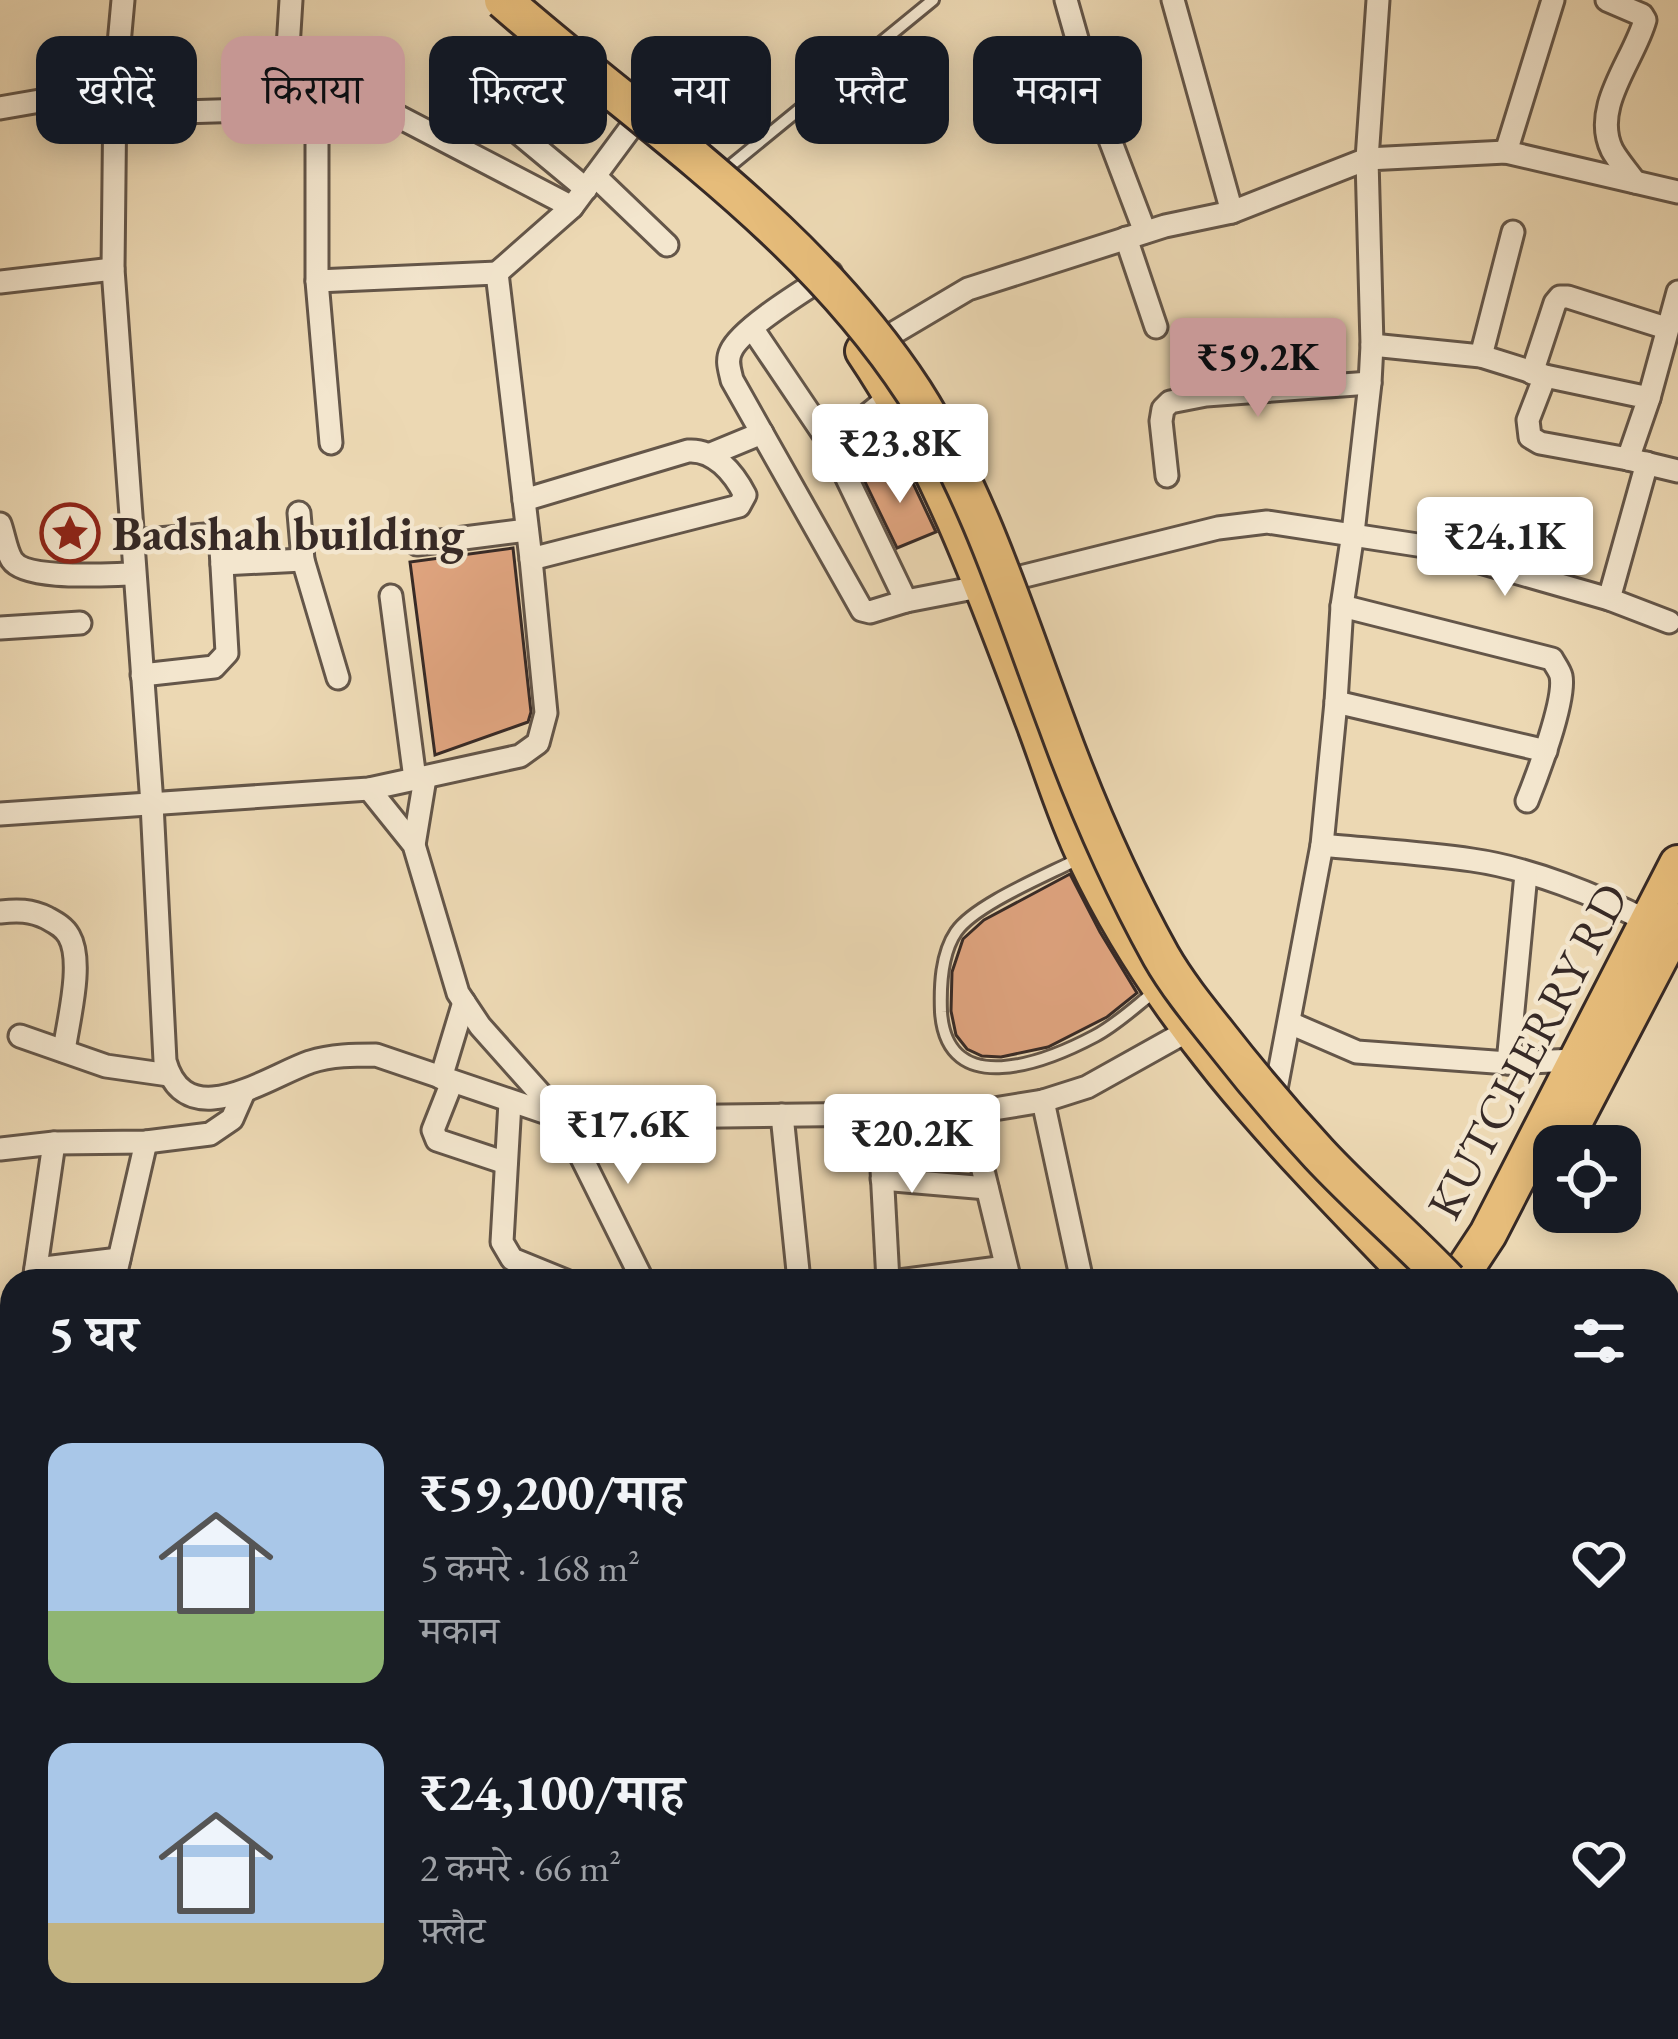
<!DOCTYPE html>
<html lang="hi">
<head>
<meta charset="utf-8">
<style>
  body { margin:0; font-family:"EB Garamond","Noto Serif Devanagari",serif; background:#20242c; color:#f1f3f6; height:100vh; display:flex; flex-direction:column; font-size:45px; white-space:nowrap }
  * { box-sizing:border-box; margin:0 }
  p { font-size:39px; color:#9ea1a6 }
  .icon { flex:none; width:66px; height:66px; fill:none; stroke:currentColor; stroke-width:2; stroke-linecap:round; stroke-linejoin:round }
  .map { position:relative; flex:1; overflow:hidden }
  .sheet { position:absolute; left:0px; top:1269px; width:1680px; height:771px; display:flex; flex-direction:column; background:#171b24; border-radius:36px 36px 0 0; box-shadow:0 6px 30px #0003 }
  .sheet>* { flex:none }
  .top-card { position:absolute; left:36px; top:36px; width:1608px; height:108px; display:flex; gap:24px }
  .controls { position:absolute; left:1533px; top:1125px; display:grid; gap:24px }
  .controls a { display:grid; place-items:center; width:108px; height:108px; border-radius:24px; background:#171b24; box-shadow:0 6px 30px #0003; font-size:60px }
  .price { position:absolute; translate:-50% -102px; padding:0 27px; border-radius:12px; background:#fff; color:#222; font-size:39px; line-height:78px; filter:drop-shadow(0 3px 6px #0008) }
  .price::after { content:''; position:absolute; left:50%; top:72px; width:36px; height:27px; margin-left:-18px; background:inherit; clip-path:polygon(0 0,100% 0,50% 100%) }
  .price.on { background:#c59692; color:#111 }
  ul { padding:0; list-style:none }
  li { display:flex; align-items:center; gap:36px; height:300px; padding:0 48px }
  li span { display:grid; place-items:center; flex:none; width:336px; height:240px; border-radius:24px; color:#555 }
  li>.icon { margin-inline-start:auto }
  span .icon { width:144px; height:144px; fill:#fffc; stroke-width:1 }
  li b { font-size:51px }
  h2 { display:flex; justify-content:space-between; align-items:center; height:144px; padding:0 48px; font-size:51px }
  .chip { padding:0 42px; border-radius:24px; background:#171b24; box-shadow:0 6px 30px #0003; font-size:42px; line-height:108px }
  .chip.on { background:#c59692; color:#111 }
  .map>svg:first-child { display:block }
  .building { fill:#dfa47f; stroke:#372a26; stroke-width:3 }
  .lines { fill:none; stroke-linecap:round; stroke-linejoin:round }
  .service-casing { stroke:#645649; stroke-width:16 }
  .minor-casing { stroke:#645649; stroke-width:27 }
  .tertiary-casing { stroke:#645649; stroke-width:33 }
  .trunk-casing { stroke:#372a26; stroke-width:42 }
  .service { stroke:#f3e6ce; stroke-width:10 }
  .minor { stroke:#f3e6ce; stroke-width:21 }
  .tertiary { stroke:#f3e6ce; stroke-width:27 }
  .trunk { stroke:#e6bc7a; stroke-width:36 }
  .trunk-bridge-casing { stroke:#372a26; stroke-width:42; stroke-linecap:butt }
  .trunk-bridge { stroke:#e6bc7a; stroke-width:36 }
  .labels { text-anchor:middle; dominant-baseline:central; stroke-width:9; stroke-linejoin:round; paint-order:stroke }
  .poi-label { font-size:48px; font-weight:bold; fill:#372a26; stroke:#f3e6ce; text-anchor:start }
  .street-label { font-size:48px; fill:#372a26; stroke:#f3e6ce }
</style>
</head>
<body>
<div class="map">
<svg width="1678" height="2039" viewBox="0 0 1678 2039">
  <rect width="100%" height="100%" fill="#ecd8b3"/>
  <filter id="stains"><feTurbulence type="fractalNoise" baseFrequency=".00167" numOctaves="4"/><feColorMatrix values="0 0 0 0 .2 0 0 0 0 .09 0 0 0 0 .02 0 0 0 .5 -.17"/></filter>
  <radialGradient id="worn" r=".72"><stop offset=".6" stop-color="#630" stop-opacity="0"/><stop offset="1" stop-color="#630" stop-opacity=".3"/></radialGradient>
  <g class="building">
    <polygon points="904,464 936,532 897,548 864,480"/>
    <polygon points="513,548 531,712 528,722 435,755 410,562"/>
    <polygon points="1070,874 1100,932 1137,993 1107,1017 1048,1047 1001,1057 982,1056 967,1049 956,1035 951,1011 952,972 963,939 984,920"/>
  </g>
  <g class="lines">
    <defs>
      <g id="service">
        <polyline points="724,171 933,0"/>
        <path d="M1082 857C1050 874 975 904 956 932 941 954 940 986 941 1012 947 1101 1046 1062 1095 1036 1116 1025 1135 1007 1154 992"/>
      </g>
      <g id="minor">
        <path d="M123 0 115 88 113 269 152 804 165 1061C186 1136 267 1077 310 1062 332 1055 354 1055 376 1055L562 1118 643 1281"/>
        <polyline points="1066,0 1093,95 1145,232"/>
        <polyline points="1173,0 1232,212"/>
        <path d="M1607 0 1642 15 1645 20C1634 60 1591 107 1612 150 1618 161 1628 172 1635 182"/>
        <polyline points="287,64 291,0"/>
        <polyline points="455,80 586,189"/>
        <polyline points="0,108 115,88"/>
        <polyline points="115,114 317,108"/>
        <polyline points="1506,152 1553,0"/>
        <polyline points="595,176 667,245"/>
        <polyline points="1126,238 1156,327"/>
        <path d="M831 273C808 288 741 328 731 351 726 361 730 370 732 380L862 610 870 612 906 601 984 586 1218 528 1267 522 1424 546 1609 599 1669 622"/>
        <polyline points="317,281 497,273"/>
        <polyline points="0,282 113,269"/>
        <polyline points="752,328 831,445 906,601"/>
        <polyline points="887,337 968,289 1165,226 1232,212 1367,159 1378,0"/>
        <polyline points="1372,345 1481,356 1545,376 1649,398 1628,459"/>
        <polyline points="1481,356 1513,232"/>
        <polyline points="1532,373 1555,303 1560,297 1568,297 1666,328"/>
        <polyline points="1545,376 1528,420 1530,437 1540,443 1628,459 1678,471"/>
        <polyline points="1649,398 1678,292"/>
        <polyline points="331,443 317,281 317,108 323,85 336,84 572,207"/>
        <polyline points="831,445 893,394"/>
        <polyline points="711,454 762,433"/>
        <polyline points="1167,476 1161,421 1163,409 1170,402 1206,395 1370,383"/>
        <path d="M524 500 688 451C714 449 734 473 745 495L739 506 531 559"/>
        <polyline points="299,513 303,560 338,678"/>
        <path d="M0 524C4 535 6 551 12 560 26 581 109 574 134 574"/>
        <polyline points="134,541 205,535 214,540 221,549 227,653 214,667 142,675"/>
        <polyline points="417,544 527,530"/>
        <polyline points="222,564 303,560"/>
        <polyline points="391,596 415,779"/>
        <polyline points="1609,599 1647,463"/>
        <path d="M1342 606 1552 659C1554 663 1560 671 1561 676 1566 700 1537 776 1527 801"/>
        <polyline points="0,628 80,623"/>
        <polyline points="1336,702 1546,751"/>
        <polyline points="369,789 414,845 458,993 480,1026 562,1118 969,1113 1043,1101 1087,1087 1198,1025"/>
        <polyline points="0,814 369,789 520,756 538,743 546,713 531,559 497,273 572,207 646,107"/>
        <polyline points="414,845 425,778"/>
        <path d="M1322 845C1372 850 1423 853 1472 860 1529 868 1597 895 1649 922"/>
        <path d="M0 912C17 910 31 910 47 918 56 923 64 927 69 936 84 962 68 1021 64 1051"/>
        <polyline points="1290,1023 1357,1052 1508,1063 1575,1060"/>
        <polyline points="20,1036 106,1066 169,1075"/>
        <polyline points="1508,1063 1526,874"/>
        <polyline points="441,1078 464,1002"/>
        <polyline points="452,1082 433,1130 437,1140 506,1163"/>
        <polyline points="1276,1089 1322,845 1336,702 1342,606 1353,533 1370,383 1372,345 1367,159 1506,152 1678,192"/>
        <polyline points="1043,1101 1082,1281"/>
        <polyline points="510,1102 502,1242 512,1259 566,1281"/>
        <polyline points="969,1113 1010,1281"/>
        <polyline points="879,1114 888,1281"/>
        <polyline points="782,1115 799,1281"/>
        <polyline points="0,1149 54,1143 146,1142 210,1134 232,1119 243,1094"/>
        <polyline points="882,1179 987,1188"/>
        <polyline points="36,1269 119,1259"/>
        <polyline points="34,1281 54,1143"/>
        <polyline points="114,1281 146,1142"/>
        <polyline points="899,1281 1006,1267"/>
        <polyline points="4,1463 12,1414"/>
        <polyline points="0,1914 12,1915"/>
        <polyline points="0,1996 12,1994"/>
        <polyline points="204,2028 229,2039"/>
        <polyline points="699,2028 701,2039"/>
        <polyline points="1455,2028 1462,2039"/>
        <polyline points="3,2039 12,2017"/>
        <polyline points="553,2039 555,2028"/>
        <polyline points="839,2039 892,2028"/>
        <polyline points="1087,2039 1091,2028"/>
        <polyline points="1140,2039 1140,2028"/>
        <polyline points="1193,2039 1194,2028"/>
        <polyline points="1333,2039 1334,2028"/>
      </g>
      <g id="tertiary">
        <polyline points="0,1818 12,1819"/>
        <polyline points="1267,2039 1267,2028"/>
      </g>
      <g id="trunk">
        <path d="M864 351C941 465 987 595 1035 723 1052 768 1066 816 1087 859 1167 1028 1289 1149 1416 1281"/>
        <polyline points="1561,1146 1678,922"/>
        <polyline points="1457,1281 1488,1234 1678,864"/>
        <polyline points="1593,2028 1594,2039"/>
        <polyline points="1622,2028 1624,2039"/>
      </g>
    </defs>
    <use href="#service" class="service-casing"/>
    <use href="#minor" class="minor-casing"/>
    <use href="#tertiary" class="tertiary-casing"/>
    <use href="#trunk" class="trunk-casing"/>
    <use href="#service" class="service"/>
    <use href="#minor" class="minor"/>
    <use href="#tertiary" class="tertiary"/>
    <use href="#trunk" class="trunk"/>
    <defs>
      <path id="trunk-bridge" d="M503 0C647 126 807 228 914 392 979 494 1015 612 1057 724 1086 804 1120 882 1161 956 1177 984 1199 1011 1219 1036 1251 1077 1284 1116 1319 1154 1360 1198 1406 1237 1448 1281"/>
    </defs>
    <use href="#trunk-bridge" class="trunk-bridge-casing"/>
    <use href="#trunk-bridge" class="trunk-bridge"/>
  </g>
  <defs>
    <symbol id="sight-ring" viewBox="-11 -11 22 22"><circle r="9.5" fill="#f3e6ce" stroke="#8f2418" stroke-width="1.5"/><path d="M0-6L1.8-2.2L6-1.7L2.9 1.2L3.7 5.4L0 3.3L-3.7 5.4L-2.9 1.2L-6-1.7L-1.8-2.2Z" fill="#8f2418"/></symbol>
  </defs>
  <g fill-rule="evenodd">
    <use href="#sight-ring" x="37" y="500" width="66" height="66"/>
  </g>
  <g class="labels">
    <g class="poi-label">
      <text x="112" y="533">Badshah building</text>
    </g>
    <g class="street-label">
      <text transform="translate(1527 1051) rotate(-62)">KUTCHERRY RD</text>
    </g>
  </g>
  <rect width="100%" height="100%" filter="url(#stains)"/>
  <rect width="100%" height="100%" fill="url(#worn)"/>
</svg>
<div class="controls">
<a><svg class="icon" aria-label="locate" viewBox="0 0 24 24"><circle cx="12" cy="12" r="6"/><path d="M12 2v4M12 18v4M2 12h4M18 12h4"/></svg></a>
</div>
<b class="price on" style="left:1258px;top:420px">₹59.2K</b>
<b class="price" style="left:900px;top:506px">₹23.8K</b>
<b class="price" style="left:1505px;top:599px">₹24.1K</b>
<b class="price" style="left:628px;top:1187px">₹17.6K</b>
<b class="price" style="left:912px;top:1196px">₹20.2K</b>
<div class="top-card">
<a class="chip">खरीदें</a>
<a class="chip on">किराया</a>
<a class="chip">फ़िल्टर</a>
<a class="chip">नया</a>
<a class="chip">फ़्लैट</a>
<a class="chip">मकान</a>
</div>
<section class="sheet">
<h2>5 घर<svg class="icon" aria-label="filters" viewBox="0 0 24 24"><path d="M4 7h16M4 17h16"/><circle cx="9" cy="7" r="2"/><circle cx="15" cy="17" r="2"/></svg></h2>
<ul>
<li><span style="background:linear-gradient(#a9c7e8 70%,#8fb573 0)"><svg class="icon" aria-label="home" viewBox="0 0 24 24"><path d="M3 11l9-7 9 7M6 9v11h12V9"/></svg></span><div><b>₹59,200/माह</b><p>5 कमरे · 168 m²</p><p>मकान</p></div><svg class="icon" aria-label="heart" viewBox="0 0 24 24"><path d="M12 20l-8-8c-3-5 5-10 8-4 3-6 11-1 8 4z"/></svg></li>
<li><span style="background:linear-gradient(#a9c7e8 75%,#c2b280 0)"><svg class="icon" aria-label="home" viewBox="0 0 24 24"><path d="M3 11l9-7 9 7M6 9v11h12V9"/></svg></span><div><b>₹24,100/माह</b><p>2 कमरे · 66 m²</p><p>फ़्लैट</p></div><svg class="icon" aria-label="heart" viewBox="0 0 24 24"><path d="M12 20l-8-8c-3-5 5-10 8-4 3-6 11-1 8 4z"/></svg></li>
</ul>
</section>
</div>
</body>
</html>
